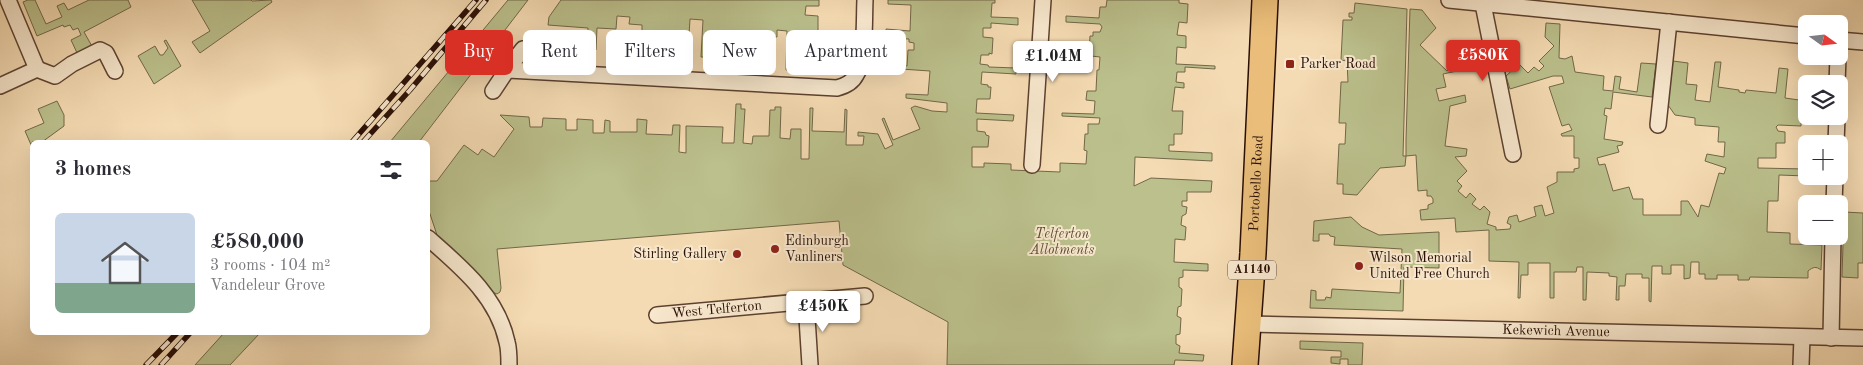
<!DOCTYPE html>
<html lang="en">
<head>
<meta charset="utf-8">
<style>
  body { margin:0; font-family:"Old Standard TT",serif; background:#f7f7f7; color:#2b2b33; height:100vh; display:flex; flex-direction:column; font-size:19px; white-space:nowrap }
  * { box-sizing:border-box; margin:0 }
  p { font-size:16px; color:#7c7c81 }
  .icon { flex:none; width:28px; height:28px; fill:none; stroke:currentColor; stroke-width:2; stroke-linecap:round; stroke-linejoin:round }
  .map { position:relative; flex:1; overflow:hidden }
  .side { position:absolute; left:30px; top:140px; width:400px; height:195px; display:flex; flex-direction:column; background:#fff; border-radius:8px; box-shadow:0 5px 20px #0002 }
  .side>* { flex:none }
  .top-card { position:absolute; left:445px; top:30px; width:475px; height:45px; display:flex; gap:10px }
  .needle { width:32px; rotate:105deg }
  .controls { position:absolute; left:1798px; top:15px; display:grid; gap:10px }
  .controls a { display:grid; place-items:center; width:50px; height:50px; border-radius:8px; background:#fff; box-shadow:0 5px 20px #0002; font-size:25px }
  .price { position:absolute; translate:-50% -42px; padding:0 11px; border-radius:5px; background:#fff; color:#222; font-size:16px; line-height:32px; filter:drop-shadow(0 1px 2px #0008) }
  .price::after { content:''; position:absolute; left:50%; top:30px; width:15px; height:11px; margin-left:-8px; background:inherit; clip-path:polygon(0 0,100% 0,50% 100%) }
  .price.selected { background:#d93025; color:#fff }
  ul { padding:0; list-style:none }
  li { display:flex; align-items:center; gap:15px; height:125px; padding:0 25px }
  li+li { border-top:1px solid #e1e1e2 }
  li span { display:grid; place-items:center; flex:none; width:140px; height:100px; border-radius:8px; color:#555 }
  li>.icon { margin-inline-start:auto }
  span .icon { width:60px; height:60px; fill:#fffc; stroke-width:1 }
  li b { font-size:21px }
  h2 { display:flex; justify-content:space-between; align-items:center; height:60px; padding:0 25px; font-size:21px }
  .tag { padding:0 18px; border-radius:8px; background:#fff; box-shadow:0 5px 20px #0002; font-size:18px; line-height:45px }
  .tag.selected { background:#d93025; color:#fff }
  .map>svg:first-child { display:block }
  .green { fill:#bbc08c; stroke:#726748 }
  .lines { fill:none; stroke-linecap:round; stroke-linejoin:round }
  .minor-casing { stroke:#5c4130; stroke-width:18 }
  .primary-casing { stroke:#290e05; stroke-width:28 }
  .minor { stroke:#f8e8ce; stroke-width:15 }
  .primary { stroke:#eabe7a; stroke-width:25 }
  .rail-casing { stroke:#290e05; stroke-width:5.5 }
  .rail { stroke:#f8e8ce; stroke-width:4; stroke-dasharray:11; stroke-linecap:butt }
  .poi-dot { fill:#8f2418; stroke:#f8e8ce; stroke-width:2 }
  .labels { text-anchor:middle; dominant-baseline:central; stroke-width:4; stroke-linejoin:round; paint-order:stroke }
  .shield { fill:#f8e8ce; stroke:#674f41; stroke-width:1 }
  .shield-label { font-size:12px; font-weight:bold; fill:#290e05 }
  .poi-label { font-size:14px; fill:#290e05; stroke:#f8e8ce; text-anchor:start }
  .street-label { font-size:14px; fill:#290e05; stroke:#f8e8ce }
  .park-label { font-size:14px; font-style:italic; fill:#5c4c34; stroke:#f8e8ce }
</style>
</head>
<body>
<div class="map">
<svg width="1863" height="365" viewBox="0 0 1863 365">
  <rect width="100%" height="100%" fill="#f5dbb3"/>
  <filter id="stains"><feTurbulence type="fractalNoise" baseFrequency=".004" numOctaves="4"/><feColorMatrix values="0 0 0 0 .2 0 0 0 0 .09 0 0 0 0 .02 0 0 0 .5 -.17"/></filter>
  <radialGradient id="worn" r=".72"><stop offset=".6" stop-color="#630" stop-opacity="0"/><stop offset="1" stop-color="#630" stop-opacity=".3"/></radialGradient>
  <g class="green">
    <polygon points="28,0 35,0 46,24 62,17 57,6 64,3 68,10 89,0 128,0 131,7 84,32 93,48 78,55 71,40 81,35 78,28 73,30 70,25 64,27 63,25 37,36 23,2"/>
    <polygon points="192,0 251,0 252,1 271,0 272,2 200,53 192,42 210,31"/>
    <polygon points="508,0 528,0 419,142 390,142"/>
    <polygon points="561,0 819,0 819,6 806,6 805,15 818,16 818,32 814,33 813,59 836,61 836,73 786,70 787,31 777,30 777,37 750,36 749,58 739,58 740,36 716,34 716,37 708,37 706,57 701,57 703,20 690,19 689,35 663,33 662,40 656,39 656,32 642,31 642,25 629,24 630,17 617,16 616,29 597,28 596,50 587,50 588,28 548,25 549,17"/>
    <polygon points="888,0 995,0 995,3 992,3 991,17 1018,18 1018,25 991,23 991,28 983,28 983,37 993,38 992,54 989,53 989,55 981,55 980,64 988,65 989,67 1016,68 1016,74 982,72 981,84 988,85 988,87 991,87 990,99 977,99 976,113 1014,115 1013,121 977,119 977,131 985,132 986,135 989,136 988,147 972,147 972,167 984,167 984,163 1011,164 1011,170 1060,172 1060,163 1086,164 1087,151 1084,150 1085,134 1088,134 1088,124 1099,124 1100,118 1062,116 1062,113 1094,114 1095,101 1086,100 1087,91 1096,91 1097,70 1099,70 1100,57 1091,56 1091,52 1089,51 1090,36 1093,36 1093,32 1100,32 1102,27 1100,24 1066,22 1066,16 1099,18 1100,7 1106,7 1107,0 1179,0 1179,3 1188,4 1187,23 1179,22 1177,35 1186,36 1186,48 1177,47 1176,64 1215,66 1215,69 1185,67 1185,72 1177,72 1176,82 1184,83 1184,88 1175,87 1172,111 1183,111 1182,134 1174,134 1174,145 1169,145 1169,151 1212,153 1212,161 1135,157 1134,186 1151,178 1212,181 1211,192 1187,192 1187,201 1182,201 1182,206 1187,207 1186,214 1182,216 1181,225 1186,227 1185,240 1175,239 1174,262 1208,264 1208,271 1183,270 1183,277 1179,278 1179,287 1182,289 1181,306 1178,307 1177,316 1181,318 1180,334 1176,335 1176,344 1180,346 1179,353 1204,355 1203,361 1175,360 1174,365 947,365 948,322 843,265 839,221 497,249 501,288 500,292 497,294 492,292 437,235 428,208 428,181 437,181 464,145 478,155 482,149 494,157 514,129 500,115 529,117 530,127 542,127 543,118 566,119 566,130 577,130 577,119 593,120 593,133 604,133 605,120 610,121 610,132 637,132 637,119 647,120 646,134 672,135 673,125 680,125 679,152 686,153 686,126 723,127 722,143 734,143 736,104 741,104 741,109 745,109 743,143 752,144 753,136 769,136 770,110 775,110 775,107 781,107 780,138 790,139 791,129 801,129 801,159 809,159 810,108 813,108 812,131 844,132 845,109 847,110 846,145 863,145 864,136 858,136 858,132 878,134 885,149 893,145 882,119 884,118 893,140 920,129 911,108 915,106 932,111 947,112 947,103 906,98 906,94 928,95 930,71 886,68 886,65 907,66 908,50 914,50 914,43 909,42 909,39 887,38 886,29 910,31 911,5 888,4"/>
    <path d="M1355 3 1407 9 1403 156H1406V140L1410 9 1422 10 1436 28 1420 45 1447 71 1464 54 1476 67 1443 74 1446 87 1436 89 1439 101 1465 95 1466 102 1450 106 1445 146 1467 149 1466 156 1455 157 1467 171 1457 181 1462 186 1458 191 1466 198 1470 193 1476 199 1472 204 1480 210 1484 206 1490 212 1487 224 1496 227V230L1510 229 1511 225 1507 223 1509 217 1517 215 1519 222 1536 216 1534 207 1542 205 1545 216 1554 213 1547 187 1557 182V172H1574V169L1579 168V158H1574V136H1562L1561 134 1572 130 1569 124 1562 126 1549 87 1564 83 1562 76H1553L1510 89 1506 76 1519 64 1528 73 1534 67 1539 71 1544 66 1539 61 1554 46 1545 37 1546 23 1560 24 1559 58 1565 59 1572 56 1575 72 1604 76 1603 90 1613 91 1615 76 1621 77 1619 89 1637 92 1641 63 1656 64 1652 97 1613 92 1611 109 1605 108 1604 115 1607 116 1604 139 1623 142 1622 145 1617 146 1619 152 1597 158 1599 165 1605 164 1613 191 1629 187 1633 199H1643V215H1681V201H1688L1698 217 1701 205 1709 207 1719 173 1724 174 1726 168 1705 161 1707 154 1724 157 1725 142H1718L1719 127 1695 125V118L1675 115 1668 105 1673 61 1688 63 1686 84 1697 85 1695 100 1710 102 1715 62H1721L1718 87 1739 90V92L1745 93 1746 90 1776 93 1779 68 1788 69 1785 98 1806 101V116H1825V118L1801 117V126L1778 125 1776 127 1778 131 1785 132V143H1776V158H1758V168L1806 169V176L1779 175 1778 201H1768L1767 232 1790 233V244L1822 245 1821 270C1816 266 1813 267 1808 271V278L1750 277 1749 280H1738V275H1717V279H1705V274H1699V262H1691L1690 278 1684 279V265H1671V274H1662V266H1652L1651 302 1649 301V278H1642V274H1626L1625 286H1619V300H1616L1617 277 1609 276V273L1587 272 1586 300H1583V267H1577L1576 272H1554V298H1550V263H1528V275H1521L1520 298H1518L1519 262 1489 261V230L1456 232 1455 218 1421 220 1420 210 1428 209V205L1433 203V199L1431 196H1427V190L1418 191 1416 155 1406 156 1405 166 1380 168 1357 195 1343 194V184H1337L1339 144H1345L1346 123H1339L1341 82H1348L1347 61 1341 60 1343 20H1352V17H1349V13H1354Z"/>
    <polygon points="166,40 181,66 154,84 138,56 155,46 160,55 163,55 168,48 164,41"/>
    <polygon points="57,101 64,115 64,126 42,142 32,142 32,147 25,131 44,123 38,109"/>
    <polygon points="1844,212 1863,213 1863,263 1858,263 1858,278 1842,277"/>
    <polygon points="1351,217 1362,227 1379,235 1439,232 1439,268 1404,267 1403,311 1310,308 1311,290 1316,291 1316,300 1325,300 1326,297 1331,298 1332,289 1400,293 1402,249 1334,245 1335,237 1330,236 1329,234 1319,234 1319,241 1313,241 1314,221"/>
    <polygon points="224,333 260,333 230,365 195,365"/>
    <polygon points="1300,341 1363,343 1362,365 1348,365 1348,359 1340,359 1340,364 1331,363 1331,357 1341,357 1341,351 1300,349"/>
  </g>
  <g class="lines">
    <defs>
      <g id="minor">
        <polyline points="1449,0 1806,36"/>
        <polyline points="1483,4 1513,154"/>
        <polyline points="1839,40 1863,42"/>
        <polyline points="37,69 55,76 72,64 100,50 106,53 115,71"/>
        <polyline points="507,70 523,49"/>
        <polyline points="1837,84 1838,56"/>
        <polyline points="0,86 37,69 8,0"/>
        <path d="M493 91 507 70 837 88C845 86 852 83 856 75 866 61 864 18 865 0"/>
        <polyline points="1658,125 1669,22"/>
        <polyline points="1836,144 1837,116"/>
        <polyline points="1032,165 1043,0"/>
        <polyline points="1834,204 1835,176"/>
        <path d="M428 238C461 267 497 296 507 342 509 349 509 357 509 365"/>
        <polyline points="806,302 810,365"/>
        <path id="s1" d="M657 315 865 296"/>
        <path id="s2" d="M1247 324 1863 338"/>
        <polyline points="1831,338 1833,236"/>
        <polyline points="1801,365 1802,337"/>
      </g>
      <g id="primary">
        <path id="s3" d="M1245 365 1253 253 1265 0"/>
      </g>
    </defs>
    <use href="#minor" class="minor-casing"/>
    <use href="#primary" class="primary-casing"/>
    <use href="#minor" class="minor"/>
    <use href="#primary" class="primary"/>
    <defs>
      <g id="rail">
        <polyline points="352,142 476,0"/>
        <polyline points="363,142 410,90 486,0"/>
        <polyline points="146,365 178,332"/>
        <polyline points="161,365 191,332"/>
      </g>
    </defs>
    <use href="#rail" class="rail-casing"/>
    <use href="#rail" class="rail"/>
  </g>
  <g class="poi-dot">
    <rect x="1285" y="59" width="10" height="10" rx="2.5"/>
    <circle cx="775" cy="249" r="5"/>
    <circle cx="737" cy="254" r="5"/>
    <circle cx="1359" cy="266" r="5"/>
  </g>
  <g class="labels">
    <rect class="shield" x="1228" y="260.5" width="48" height="19" rx="4"/>
    <g class="shield-label">
      <text x="1252" y="270">A1140</text>
    </g>
    <g class="poi-label">
      <text x="1300" y="64">Parker Road</text>
      <text x="785" y="241">Edinburgh<tspan x="785" dy="16">Vanliners</tspan></text>
      <text x="727" y="254" text-anchor="end">Stirling Gallery</text>
      <text x="1369" y="258">Wilson Memorial<tspan x="1369" dy="16">United Free Church</tspan></text>
    </g>
    <g class="street-label">
      <text stroke="none"><textPath href="#s3" startOffset="182">Portobello Road</textPath></text>
      <text stroke="none"><textPath href="#s1" startOffset="60">West Telferton</textPath></text>
      <text stroke="none"><textPath href="#s2" startOffset="309">Kekewich Avenue</textPath></text>
    </g>
    <g class="park-label">
      <text x="1062" y="234">Telferton<tspan x="1062" dy="16">Allotments</tspan></text>
    </g>
  </g>
  <rect width="100%" height="100%" filter="url(#stains)"/>
  <rect width="100%" height="100%" fill="url(#worn)"/>
</svg>
<div class="controls">
<a><svg class="needle" viewBox="-14 -14 28 28"><path d="M0-13l5 13h-10z" fill="#e53935"/><path d="M0 13l5-13h-10z" fill="#7c7c81"/></svg></a>
<a><svg class="icon" aria-label="layers" viewBox="0 0 24 24"><path d="M12 4l9 5-9 5-9-5zM3 14l9 5 9-5"/></svg></a>
<a>+</a>
<a>−</a>
</div>
<b class="price selected" style="left:1483px;top:82px">£580K</b>
<b class="price" style="left:1053px;top:83px">£1.04M</b>
<b class="price" style="left:823px;top:333px">£450K</b>
<div class="top-card">
<a class="tag selected">Buy</a>
<a class="tag">Rent</a>
<a class="tag">Filters</a>
<a class="tag">New</a>
<a class="tag">Apartment</a>
</div>
<section class="side">
<h2>3 homes<svg class="icon" aria-label="filters" viewBox="0 0 24 24"><path d="M4 7h16M4 17h16"/><circle cx="9" cy="7" r="2"/><circle cx="15" cy="17" r="2"/></svg></h2>
<ul>
<li><span style="background:linear-gradient(#c9d6e8 70%,#7fa58c 0)"><svg class="icon" aria-label="home" viewBox="0 0 24 24"><path d="M3 11l9-7 9 7M6 9v11h12V9"/></svg></span><div><b>£580,000</b><p>3 rooms · 104 m²</p><p>Vandeleur Grove</p></div></li>
</ul>
</section>
</div>
</body>
</html>
